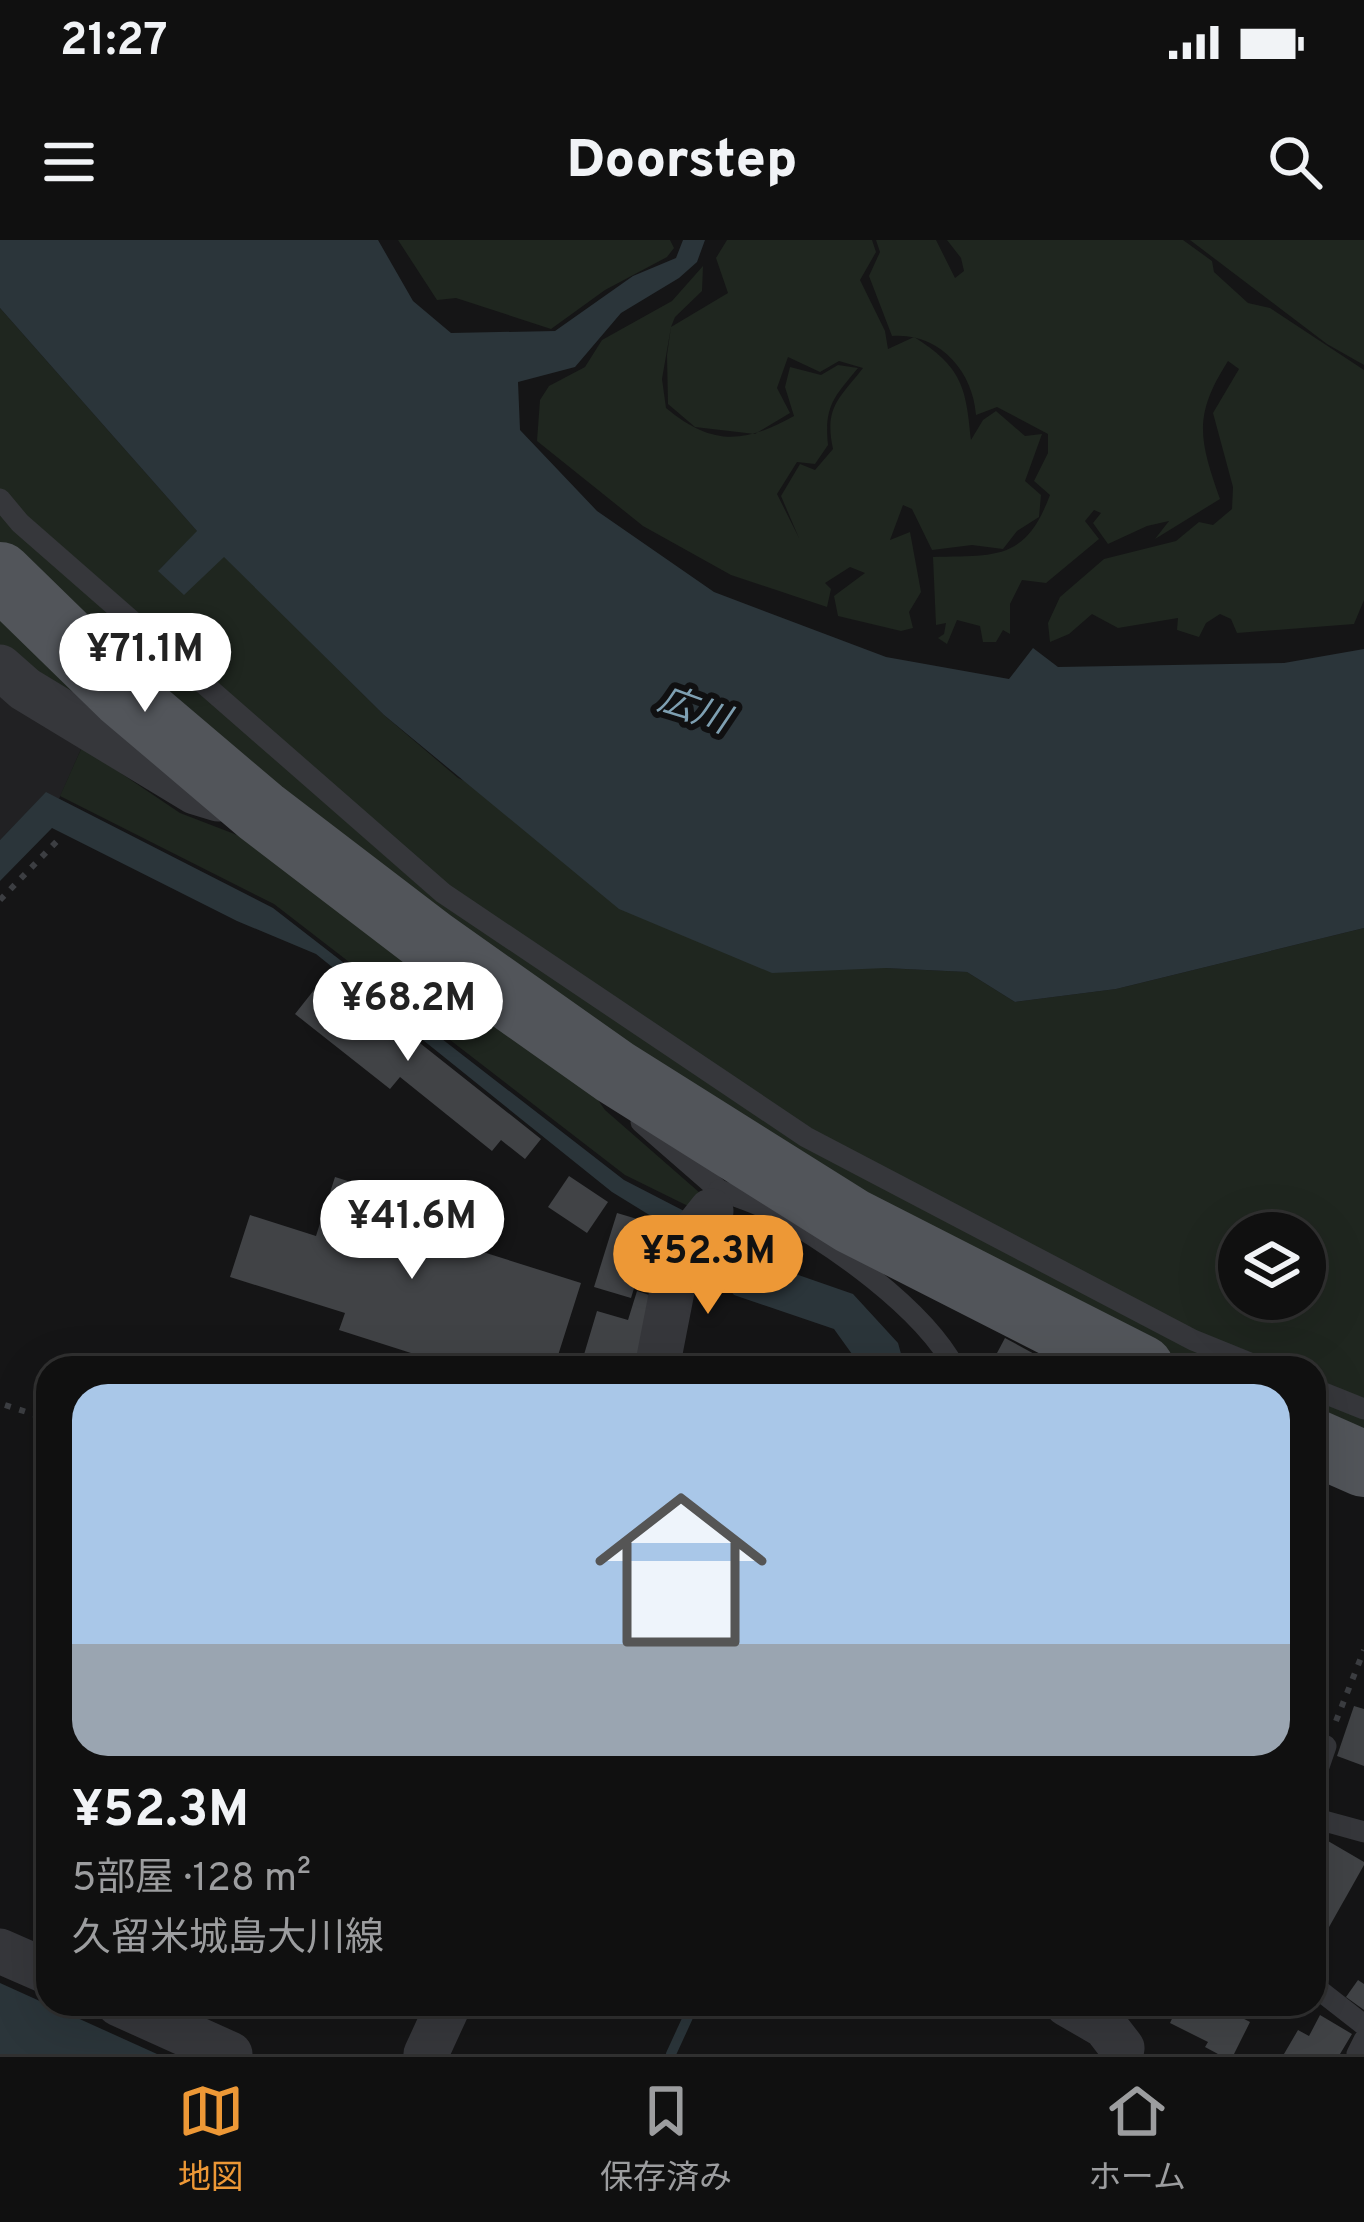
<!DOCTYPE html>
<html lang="ja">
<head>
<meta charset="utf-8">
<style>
  body { margin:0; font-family:Overpass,"Noto Sans JP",sans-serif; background:#1e1e1e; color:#f1f3f6; height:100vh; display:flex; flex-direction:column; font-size:45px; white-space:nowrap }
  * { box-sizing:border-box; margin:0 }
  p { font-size:39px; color:#9c9d9f }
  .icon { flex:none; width:66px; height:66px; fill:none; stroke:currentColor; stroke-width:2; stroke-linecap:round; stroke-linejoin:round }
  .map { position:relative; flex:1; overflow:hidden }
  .details { position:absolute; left:36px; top:1116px; width:1290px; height:660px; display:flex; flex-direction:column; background:#101010; border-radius:36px; box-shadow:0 12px 48px #0002,0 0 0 3px #303030 }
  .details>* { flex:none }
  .tools { position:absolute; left:1218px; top:972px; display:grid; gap:24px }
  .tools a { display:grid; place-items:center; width:108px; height:108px; border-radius:50%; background:#101010; box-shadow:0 12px 48px #0002,0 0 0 3px #303030; font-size:60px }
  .price { position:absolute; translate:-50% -102px; padding:0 27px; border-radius:42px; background:#fff; color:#222; font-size:39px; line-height:78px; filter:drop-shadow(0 3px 6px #0008) }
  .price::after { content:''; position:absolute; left:50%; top:72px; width:36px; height:27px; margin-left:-18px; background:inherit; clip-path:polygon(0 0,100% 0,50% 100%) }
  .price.active { background:#ed9836; color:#111 }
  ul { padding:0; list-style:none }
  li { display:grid; align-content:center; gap:24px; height:636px; padding:0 36px }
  li span { display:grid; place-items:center; height:372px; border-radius:36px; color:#555 }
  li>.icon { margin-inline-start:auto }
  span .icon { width:216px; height:216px; fill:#fffc; stroke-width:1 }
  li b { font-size:51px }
  .status { display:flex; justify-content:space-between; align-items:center; height:84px; padding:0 60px; background:#101010; direction:ltr }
  .status svg { height:33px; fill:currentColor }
  header { display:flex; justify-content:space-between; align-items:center; height:156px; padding:0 36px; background:#101010; font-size:54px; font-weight:800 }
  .menu { display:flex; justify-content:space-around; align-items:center; height:168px; border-top:3px solid #303030; background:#101010; font-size:33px; color:#9c9d9f }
  .menu a { display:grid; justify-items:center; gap:6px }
  .menu .active { color:#ed9836 }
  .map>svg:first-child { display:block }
  .built { fill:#212123 }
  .green { fill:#1f261f; fill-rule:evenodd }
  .water { fill:#2b353a }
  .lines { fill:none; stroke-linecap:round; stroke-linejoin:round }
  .stream { stroke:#2b353a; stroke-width:10 }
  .building { fill:#414346 }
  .path { stroke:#3c3e42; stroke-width:6; stroke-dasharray:6 9; stroke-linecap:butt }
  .lane { stroke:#36373b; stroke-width:21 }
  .street { stroke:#36373b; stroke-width:45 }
  .primary { stroke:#52555a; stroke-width:66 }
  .labels { text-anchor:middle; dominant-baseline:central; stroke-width:12; stroke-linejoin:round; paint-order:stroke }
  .water-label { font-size:36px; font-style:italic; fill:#7e9fb1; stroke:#101011 }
</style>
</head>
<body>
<div class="status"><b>21:27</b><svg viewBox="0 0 49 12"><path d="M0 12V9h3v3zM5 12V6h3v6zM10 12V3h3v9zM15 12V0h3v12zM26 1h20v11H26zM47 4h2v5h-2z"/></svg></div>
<header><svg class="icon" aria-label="menu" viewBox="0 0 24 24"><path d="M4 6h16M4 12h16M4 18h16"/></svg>Doorstep<svg class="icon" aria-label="search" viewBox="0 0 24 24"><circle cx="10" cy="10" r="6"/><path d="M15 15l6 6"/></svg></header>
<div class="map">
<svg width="1364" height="1814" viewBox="0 0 1364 1814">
  <rect width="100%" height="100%" fill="#151516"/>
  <polygon class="built" points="0,440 82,507 59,559 46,553 0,600"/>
  <g class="green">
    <polygon points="398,0 670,0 674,8 667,17 605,50 551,89 456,58 437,60"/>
    <path d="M727 0H872L876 12 860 40 885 91 888 109 914 97C962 127 966 147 971 200L983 180 996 171 1025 196 1042 194 1025 241 1041 255 1039 277 1017 291 1003 309 972 305 932 310 912 269 903 265 890 300 910 292 921 352 909 372 913 388 901 391 838 376 834 356 865 333 850 327 825 343 831 349 827 367 731 335 643 286 537 201 540 160 549 146 585 127 602 100 672 61 703 26 702 51 675 77 671 87 728 53 716 18ZM671 87 667 115 668 164 695 187 755 194 790 173 777 148 788 117 820 132 839 121 863 128C839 159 824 167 833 209L815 230 800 224 781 256 799 298 777 254 797 222 815 224 828 205C824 166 834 157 858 128L838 125 821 135 790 127 785 147 794 176C744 204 712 206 666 168L662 139Z"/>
    <path d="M876 0H936L955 38 964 31 961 18 947 0H1183L1212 21 1214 32 1248 63 1270 68 1364 130V360L1354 384 1237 393 1231 379 1220 374 1206 383 1199 397 1177 390 1178 378 1118 388 1092 374 1069 394 1050 402 1048 383 1060 357 1104 319 1176 301 1199 282 1213 285 1232 269 1233 247 1213 173 1239 129 1228 121C1193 176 1199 199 1220 259L1155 299 1169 281 1147 286 1108 304 1093 283 1101 273 1094 270 1085 281 1099 299 1046 343 1022 340 1010 364V394L1003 390 996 402H983L980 386 957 380 947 404 938 398 944 394 946 383 936 385 933 317C995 315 1025 322 1050 255L1034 241 1048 213V194L997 167 976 175C973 131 939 92 892 96L869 36 880 12Z"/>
    <polygon points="1190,0 1364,0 1364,125 1327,104"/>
    <path d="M0 68 198 292 159 330 224 316 384 475 458 538 885 728 967 732 1015 762 1116 749 1364 688V1201L1314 1180V1128H1187L798 929 435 679 0 307ZM1239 993H1305V1059H1239Z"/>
    <polygon points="0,369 118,486 0,407"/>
    <polygon points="82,507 180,573 271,608 579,833 605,870 700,953 688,966 625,935 274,664 60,556"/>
  </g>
  <g class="water">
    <polygon points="0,0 378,0 413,61 451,93 555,91 633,36 676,18 683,0 705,0 697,22 679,38 621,73 575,127 518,142 520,190 597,271 714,352 886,417 1009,439 1033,408 1058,427 1284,423 1364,409 1364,688 1116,749 1015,762 967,732 885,728 772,733 619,669 384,475 224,317 184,355 158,331 197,291 0,68"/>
    <polygon points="46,552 273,668 624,940 719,989 761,1022 853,1054 898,1103 905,1128 862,1128 834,1089 734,1055 690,1000 612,952 316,714 237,681 52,588 0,641 0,600"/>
    <polygon points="0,1743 157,1814 0,1814"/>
  </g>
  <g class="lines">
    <polyline class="stream" points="671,1814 694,1764"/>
  </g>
  <g class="building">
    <polygon points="329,731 541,899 525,919 501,900 492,911 400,837 390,849 295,774"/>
    <polygon points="569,936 608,962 587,993 548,967"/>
    <polygon points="335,937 456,975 448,1001 581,1043 554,1128 458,1128 339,1090 345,1073 230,1037 250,975 316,996"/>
    <polygon points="617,973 654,984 631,1058 594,1047"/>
    <polygon points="637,1051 665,1060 644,1128 580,1128 597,1071 628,1080"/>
    <polygon points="1005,1098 1060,1128 989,1128"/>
    <polygon points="1354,1466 1364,1469 1364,1526 1337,1516"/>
    <polygon points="1328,1601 1364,1622 1364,1625 1324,1696 1314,1691 1314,1626"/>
    <polygon points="1358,1740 1364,1744 1364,1770 1346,1757"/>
    <polygon points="1179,1764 1225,1764 1223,1768 1250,1782 1234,1814 1218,1814 1205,1807 1208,1802 1170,1783"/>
    <polygon points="1320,1775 1352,1794 1340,1814 1284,1814 1298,1790 1309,1796"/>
  </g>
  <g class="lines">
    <g class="path">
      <polyline points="0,660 60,598"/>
      <polyline points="5,1165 48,1179"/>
      <polyline points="1336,1481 1364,1410"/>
    </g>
    <g class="lane">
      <polyline points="0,259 20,283 443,653 806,897 1193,1100 1262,1128"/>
      <polyline points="641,882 719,950 715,959"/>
      <path d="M719 950C736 957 755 962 771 971 832 1004 923 1068 955 1128"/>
      <polyline points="1314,1149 1364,1169"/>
      <polyline points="1314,1501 1326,1506 1314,1541"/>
      <polyline points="1317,1579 1364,1592"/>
      <polyline points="1314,1746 1364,1785"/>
      <polyline points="1357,1814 1364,1800"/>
    </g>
    <g class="street">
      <polyline points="0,427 25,449 195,552 218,559"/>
      <polyline points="657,1128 680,1010 711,971"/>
      <polyline points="0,1711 48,1732"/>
      <polyline points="119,1764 230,1814"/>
      <polyline points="1067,1764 1105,1786 1122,1808 1121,1814"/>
      <polyline points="426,1814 449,1764"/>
    </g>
    <g class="primary">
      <polyline points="0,335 122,454 261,572 431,702 615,832 852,981 1141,1128"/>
      <polyline points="1314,1202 1364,1224"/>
    </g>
  </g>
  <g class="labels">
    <g class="water-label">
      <text transform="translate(693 472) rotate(20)">広川</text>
    </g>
  </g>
</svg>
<div class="tools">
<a><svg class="icon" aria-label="layers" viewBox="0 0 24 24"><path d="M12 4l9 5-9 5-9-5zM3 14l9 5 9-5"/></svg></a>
</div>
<b class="price" style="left:145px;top:475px">¥71.1M</b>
<b class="price" style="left:408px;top:824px">¥68.2M</b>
<b class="price" style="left:412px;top:1042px">¥41.6M</b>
<b class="price active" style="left:708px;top:1077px">¥52.3M</b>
<section class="details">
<ul>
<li><span style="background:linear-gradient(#a9c7e8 70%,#9aa5b1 0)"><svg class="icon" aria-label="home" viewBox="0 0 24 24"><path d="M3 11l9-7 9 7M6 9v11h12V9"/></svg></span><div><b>¥52.3M</b><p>5部屋 · 128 m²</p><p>久留米城島大川線</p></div></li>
</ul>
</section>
</div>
<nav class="menu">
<a class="active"><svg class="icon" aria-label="map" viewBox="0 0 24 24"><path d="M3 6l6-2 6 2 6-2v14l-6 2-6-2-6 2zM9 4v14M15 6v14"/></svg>地図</a>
<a><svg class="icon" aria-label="saved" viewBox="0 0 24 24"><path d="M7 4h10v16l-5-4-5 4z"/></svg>保存済み</a>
<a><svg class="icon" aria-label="home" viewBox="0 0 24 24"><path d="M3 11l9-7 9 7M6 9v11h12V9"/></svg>ホーム</a>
</nav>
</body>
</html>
